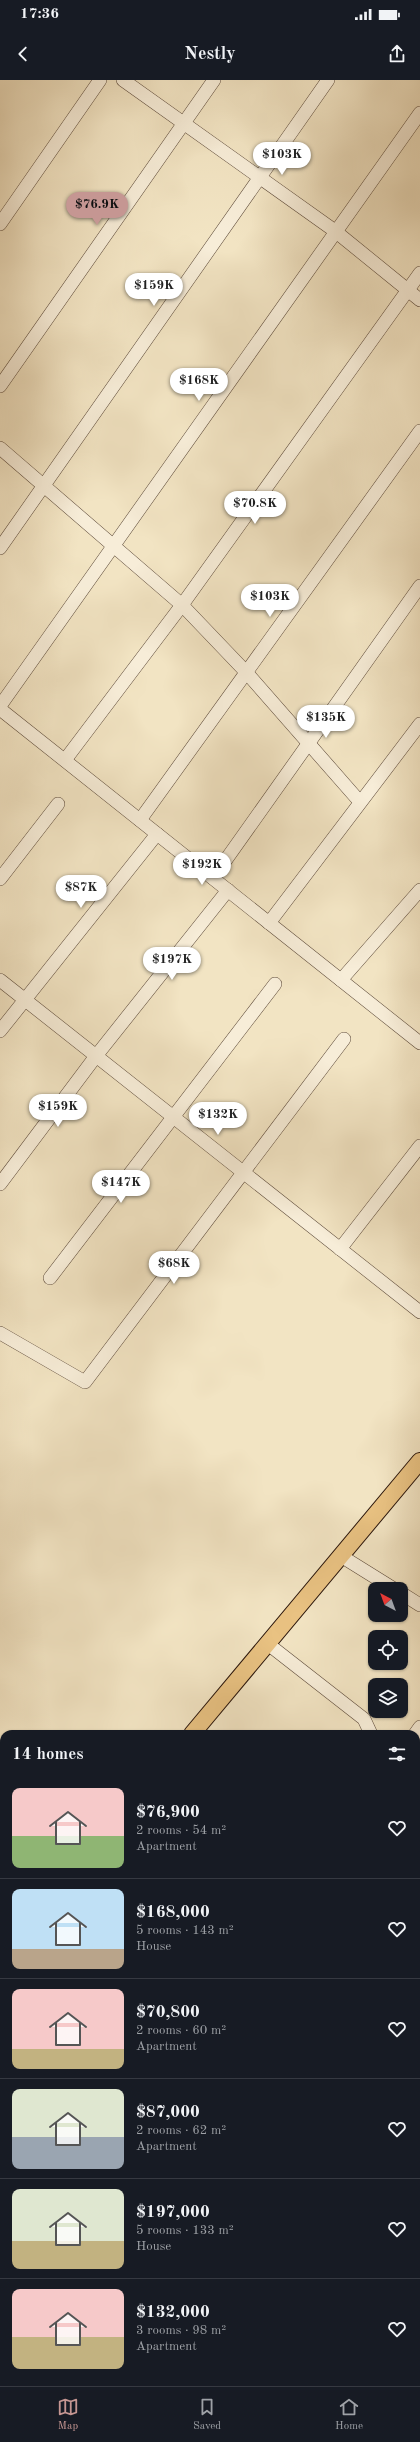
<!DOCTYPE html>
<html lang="en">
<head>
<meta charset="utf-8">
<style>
  body { margin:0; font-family:"Old Standard TT",serif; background:#20242c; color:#f1f3f6; height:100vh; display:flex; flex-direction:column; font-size:15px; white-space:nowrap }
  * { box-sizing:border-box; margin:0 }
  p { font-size:13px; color:#9ea1a6 }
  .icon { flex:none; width:22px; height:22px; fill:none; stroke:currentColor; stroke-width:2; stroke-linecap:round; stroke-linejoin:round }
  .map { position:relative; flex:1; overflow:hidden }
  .sheet { position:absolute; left:0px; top:1650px; width:420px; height:656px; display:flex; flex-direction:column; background:#171b24; border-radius:12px 12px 0 0; box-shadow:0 1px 3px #0004 }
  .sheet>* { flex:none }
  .needle { width:26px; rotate:319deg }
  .fabs { position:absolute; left:368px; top:1502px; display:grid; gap:8px }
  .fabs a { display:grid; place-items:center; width:40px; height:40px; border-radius:8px; background:#171b24; box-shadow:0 1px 3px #0004; font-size:20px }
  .price { position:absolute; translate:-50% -34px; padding:0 9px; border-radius:14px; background:#fff; color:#222; font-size:13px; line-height:26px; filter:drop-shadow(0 1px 2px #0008) }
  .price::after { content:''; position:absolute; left:50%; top:24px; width:12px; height:9px; margin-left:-6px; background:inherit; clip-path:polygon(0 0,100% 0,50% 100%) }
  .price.on { background:#c59692; color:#111 }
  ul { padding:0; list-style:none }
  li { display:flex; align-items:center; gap:12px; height:100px; padding:0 12px }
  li+li { border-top:1px solid #363941 }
  li span { display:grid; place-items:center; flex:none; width:112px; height:80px; border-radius:8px; color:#555 }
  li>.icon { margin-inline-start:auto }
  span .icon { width:48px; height:48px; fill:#fffc; stroke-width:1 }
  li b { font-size:17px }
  h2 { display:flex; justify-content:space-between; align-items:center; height:48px; padding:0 12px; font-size:17px }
  .status { display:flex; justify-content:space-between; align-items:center; height:28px; padding:0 20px; background:#171b24; direction:ltr }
  .status svg { height:11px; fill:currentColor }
  header { display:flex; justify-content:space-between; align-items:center; height:52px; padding:0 12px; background:#171b24; font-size:18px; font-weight:600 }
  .dock { display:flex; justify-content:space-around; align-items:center; height:56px; border-top:1px solid #363941; background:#171b24; font-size:11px; color:#9ea1a6 }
  .dock a { display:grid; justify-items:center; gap:2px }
  .dock .on { color:#c59692 }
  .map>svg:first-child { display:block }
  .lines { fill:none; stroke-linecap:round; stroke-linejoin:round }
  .minor-casing { stroke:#5c4939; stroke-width:14 }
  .major-casing { stroke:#2a150b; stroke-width:18 }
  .minor { stroke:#f7edd8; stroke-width:13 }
  .major { stroke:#e9c282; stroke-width:16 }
</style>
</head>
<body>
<div class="status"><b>17:36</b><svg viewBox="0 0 49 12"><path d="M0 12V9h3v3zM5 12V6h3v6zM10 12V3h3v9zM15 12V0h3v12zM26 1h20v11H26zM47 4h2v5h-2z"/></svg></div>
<header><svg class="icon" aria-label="back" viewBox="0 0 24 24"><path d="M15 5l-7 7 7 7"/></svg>Nestly<svg class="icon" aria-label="share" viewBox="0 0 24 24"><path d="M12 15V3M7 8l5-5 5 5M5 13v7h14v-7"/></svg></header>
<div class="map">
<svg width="420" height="2306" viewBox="0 0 420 2306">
  <rect width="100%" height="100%" fill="#f2e4c3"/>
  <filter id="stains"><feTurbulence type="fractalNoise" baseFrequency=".005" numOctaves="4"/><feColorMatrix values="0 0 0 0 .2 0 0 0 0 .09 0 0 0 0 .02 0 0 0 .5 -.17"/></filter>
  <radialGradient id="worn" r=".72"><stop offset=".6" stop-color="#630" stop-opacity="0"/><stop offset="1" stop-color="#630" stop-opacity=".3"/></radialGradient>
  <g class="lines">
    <defs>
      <g id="minor">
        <polyline points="123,0 335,151 420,220"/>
        <polyline points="0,144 100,0"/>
        <polyline points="0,306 214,0"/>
        <polyline points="0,368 182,525 246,592 360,722"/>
        <polyline points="0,468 328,0"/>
        <polyline points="0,626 420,33"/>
        <polyline points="0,629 420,963"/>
        <polyline points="65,680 182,525 420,193"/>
        <polyline points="140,740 420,351"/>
        <polyline points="213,798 420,506"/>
        <polyline points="0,799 58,724"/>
        <polyline points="269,843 420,644"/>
        <polyline points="0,900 420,1232"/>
        <polyline points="341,900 420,810"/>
        <polyline points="0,951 157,754"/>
        <polyline points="0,1104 96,976 228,810"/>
        <polyline points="340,1169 420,1066"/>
        <polyline points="50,1198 275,904"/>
        <polyline points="0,1253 85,1302 344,959"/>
        <polyline points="341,1476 394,1509"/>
        <polyline points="401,1513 420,1525"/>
        <polyline points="268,1564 364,1639 371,1654"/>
        <polyline points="415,1654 420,1647"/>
        <polyline points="416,1721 420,1725"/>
        <polyline points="416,1801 420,1796"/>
        <polyline points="416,1946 420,1941"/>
        <polyline points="0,2061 4,2064"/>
        <polyline points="416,2072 420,2075"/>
        <polyline points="416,2210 420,2213"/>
        <polyline points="0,2293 4,2288"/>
        <polyline points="411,2302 415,2306"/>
        <polyline points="108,2306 111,2302"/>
        <polyline points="231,2306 234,2302"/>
        <polyline points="351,2306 354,2302"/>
      </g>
      <g id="major">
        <polyline points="192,1654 420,1381"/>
        <polyline points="0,1884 4,1879"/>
      </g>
    </defs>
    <use href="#minor" class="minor-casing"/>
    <use href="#major" class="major-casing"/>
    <use href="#minor" class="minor"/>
    <use href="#major" class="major"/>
  </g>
  <rect width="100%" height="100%" filter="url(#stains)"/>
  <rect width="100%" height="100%" fill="url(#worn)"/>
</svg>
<div class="fabs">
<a><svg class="needle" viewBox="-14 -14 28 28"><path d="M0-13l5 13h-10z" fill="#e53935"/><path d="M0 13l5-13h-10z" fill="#9ea1a6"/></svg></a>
<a><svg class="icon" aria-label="locate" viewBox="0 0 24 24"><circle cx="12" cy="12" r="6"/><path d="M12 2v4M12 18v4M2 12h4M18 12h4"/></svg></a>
<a><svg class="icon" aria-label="layers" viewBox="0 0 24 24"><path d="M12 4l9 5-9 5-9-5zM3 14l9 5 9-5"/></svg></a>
</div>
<b class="price" style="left:282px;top:96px">$103K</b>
<b class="price on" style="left:97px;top:146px">$76.9K</b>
<b class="price" style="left:154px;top:227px">$159K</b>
<b class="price" style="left:199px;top:322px">$168K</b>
<b class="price" style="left:255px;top:445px">$70.8K</b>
<b class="price" style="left:270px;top:538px">$103K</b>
<b class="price" style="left:326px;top:659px">$135K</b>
<b class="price" style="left:202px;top:806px">$192K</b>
<b class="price" style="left:81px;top:829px">$87K</b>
<b class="price" style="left:172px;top:901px">$197K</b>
<b class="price" style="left:58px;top:1048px">$159K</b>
<b class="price" style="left:218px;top:1056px">$132K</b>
<b class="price" style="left:121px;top:1124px">$147K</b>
<b class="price" style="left:174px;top:1205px">$68K</b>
<section class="sheet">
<h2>14 homes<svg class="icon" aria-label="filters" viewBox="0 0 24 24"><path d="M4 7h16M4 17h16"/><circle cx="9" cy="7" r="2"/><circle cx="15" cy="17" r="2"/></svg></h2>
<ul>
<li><span style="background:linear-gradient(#f6c9c9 60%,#8fb573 0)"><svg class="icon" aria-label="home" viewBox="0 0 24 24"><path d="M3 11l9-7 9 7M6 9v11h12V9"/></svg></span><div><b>$76,900</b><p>2 rooms · 54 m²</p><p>Apartment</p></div><svg class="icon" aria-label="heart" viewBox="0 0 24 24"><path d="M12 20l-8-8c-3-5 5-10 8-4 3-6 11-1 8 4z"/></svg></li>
<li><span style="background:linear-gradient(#bfe0f5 75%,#b9a48a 0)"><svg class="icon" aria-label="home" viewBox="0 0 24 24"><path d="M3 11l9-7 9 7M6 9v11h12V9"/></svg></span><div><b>$168,000</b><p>5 rooms · 143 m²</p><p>House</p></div><svg class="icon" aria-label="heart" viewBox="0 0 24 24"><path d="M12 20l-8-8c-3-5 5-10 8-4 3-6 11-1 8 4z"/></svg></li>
<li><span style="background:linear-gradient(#f6c9c9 75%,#c2b280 0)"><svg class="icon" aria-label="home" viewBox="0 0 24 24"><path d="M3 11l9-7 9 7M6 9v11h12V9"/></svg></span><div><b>$70,800</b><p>2 rooms · 60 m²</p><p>Apartment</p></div><svg class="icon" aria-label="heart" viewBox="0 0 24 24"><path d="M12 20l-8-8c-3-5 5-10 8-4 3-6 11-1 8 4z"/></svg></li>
<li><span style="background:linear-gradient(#dfe7d0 60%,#9aa5b1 0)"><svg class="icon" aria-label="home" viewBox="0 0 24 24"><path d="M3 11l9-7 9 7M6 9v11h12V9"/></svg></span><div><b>$87,000</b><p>2 rooms · 62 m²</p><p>Apartment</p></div><svg class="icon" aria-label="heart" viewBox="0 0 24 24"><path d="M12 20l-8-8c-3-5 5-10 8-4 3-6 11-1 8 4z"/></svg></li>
<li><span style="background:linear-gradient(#dfe7d0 65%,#c2b280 0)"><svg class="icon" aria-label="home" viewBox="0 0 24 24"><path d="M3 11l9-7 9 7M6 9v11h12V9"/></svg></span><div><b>$197,000</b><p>5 rooms · 133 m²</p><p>House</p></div><svg class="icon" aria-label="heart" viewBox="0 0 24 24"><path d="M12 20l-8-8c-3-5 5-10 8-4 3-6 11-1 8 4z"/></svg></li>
<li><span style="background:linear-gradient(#f6c9c9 60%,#c2b280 0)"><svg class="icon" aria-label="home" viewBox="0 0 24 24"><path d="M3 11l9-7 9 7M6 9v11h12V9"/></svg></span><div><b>$132,000</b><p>3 rooms · 98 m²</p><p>Apartment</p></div><svg class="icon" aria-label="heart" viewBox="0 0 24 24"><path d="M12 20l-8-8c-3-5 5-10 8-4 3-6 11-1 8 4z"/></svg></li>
</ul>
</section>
</div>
<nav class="dock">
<a class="on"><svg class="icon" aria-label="map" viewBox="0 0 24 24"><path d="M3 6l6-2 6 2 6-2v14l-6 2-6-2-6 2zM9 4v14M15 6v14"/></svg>Map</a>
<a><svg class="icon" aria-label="saved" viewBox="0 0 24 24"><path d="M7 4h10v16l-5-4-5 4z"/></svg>Saved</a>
<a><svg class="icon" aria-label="home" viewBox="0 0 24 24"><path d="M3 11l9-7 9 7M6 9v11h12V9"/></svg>Home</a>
</nav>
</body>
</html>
